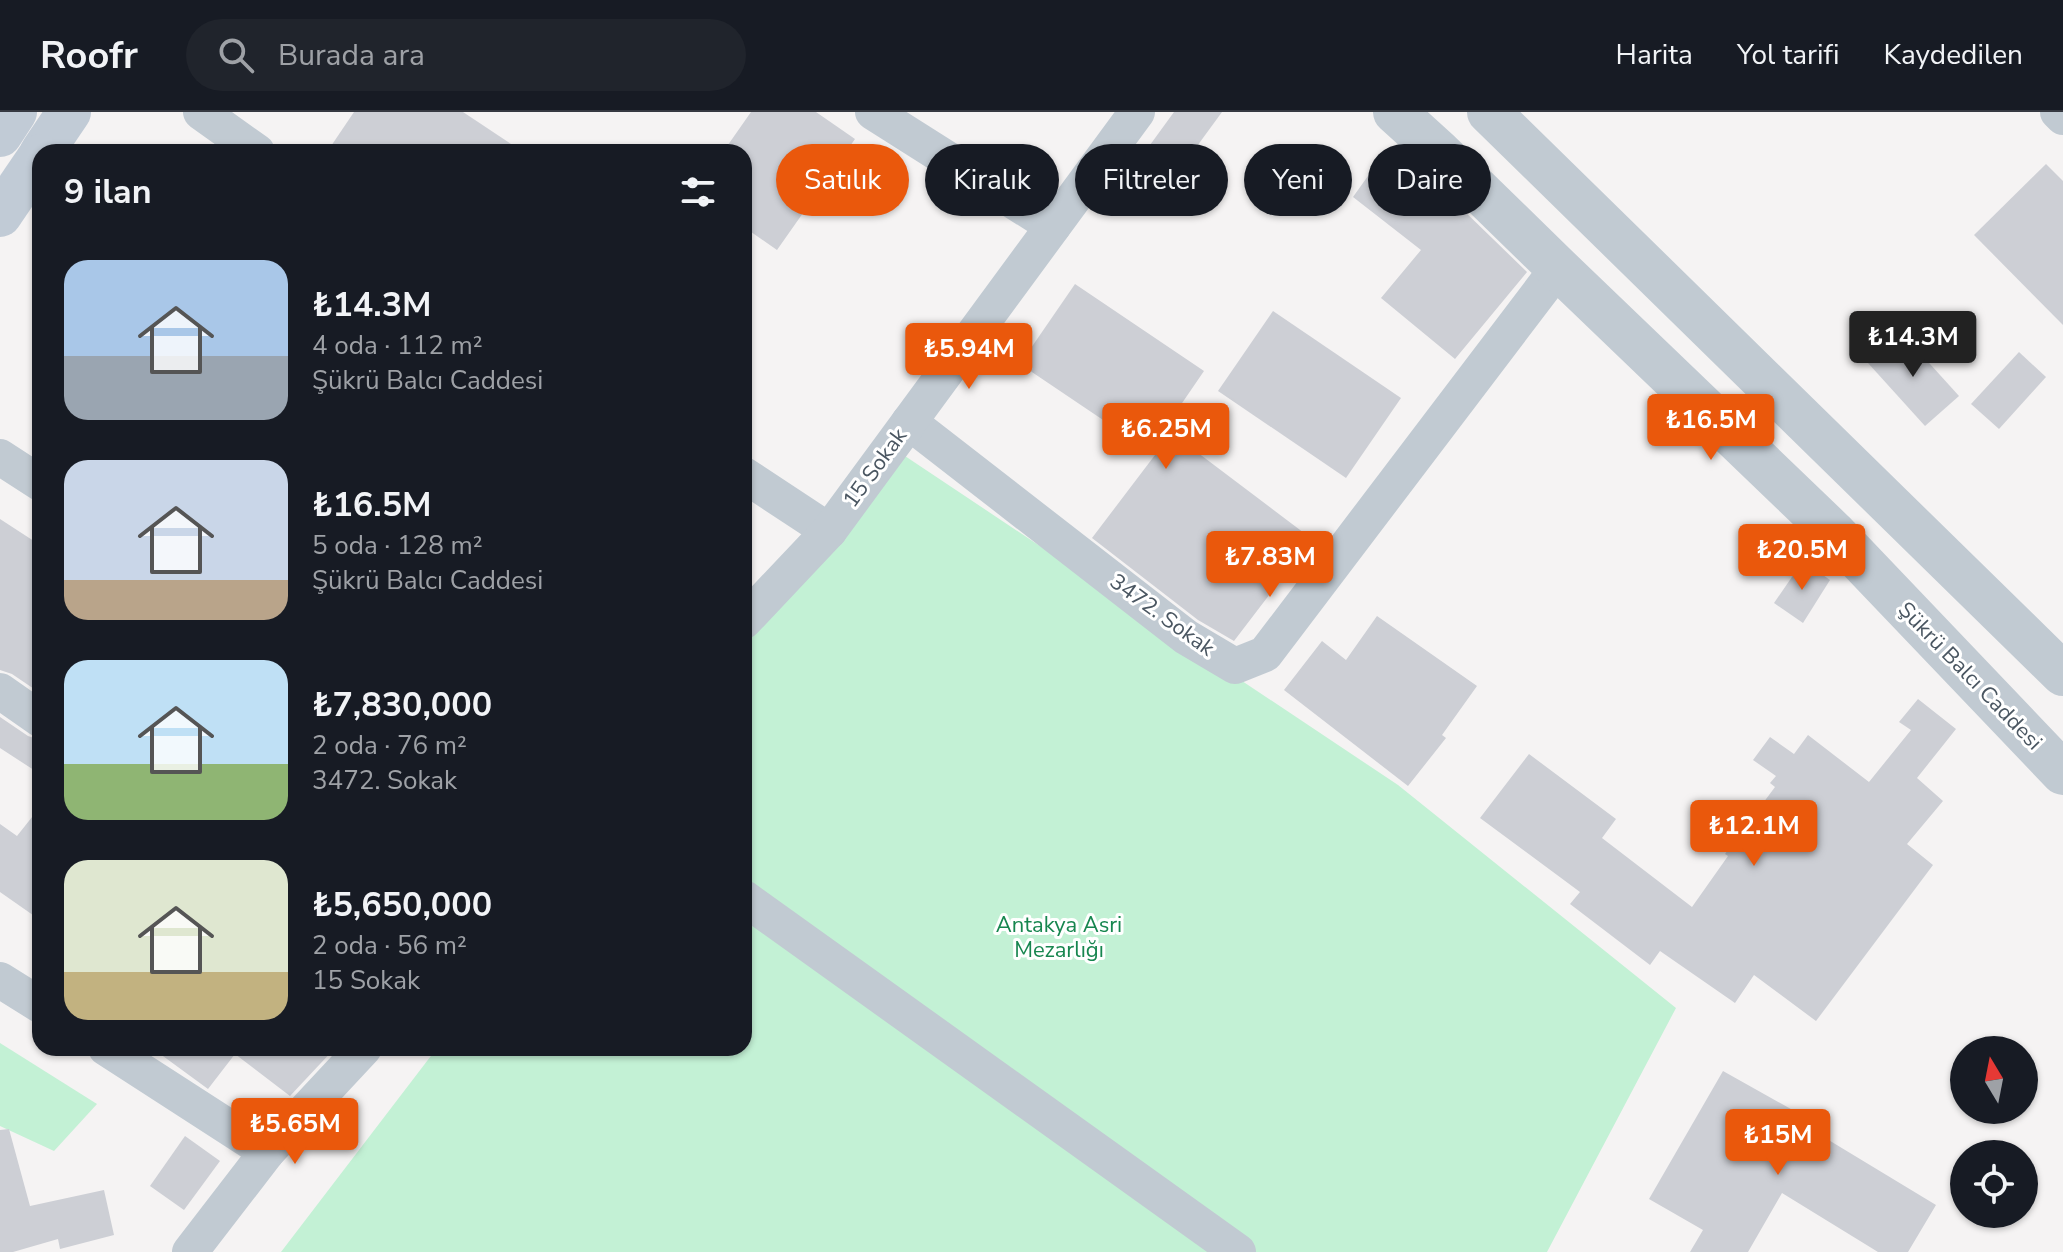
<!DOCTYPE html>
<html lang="tr">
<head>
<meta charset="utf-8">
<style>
  body { margin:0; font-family:"Nunito Sans",sans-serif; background:#20242c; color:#f1f3f6; height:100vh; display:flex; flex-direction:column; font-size:30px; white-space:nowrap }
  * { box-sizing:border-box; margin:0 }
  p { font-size:26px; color:#9ea1a6 }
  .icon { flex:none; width:44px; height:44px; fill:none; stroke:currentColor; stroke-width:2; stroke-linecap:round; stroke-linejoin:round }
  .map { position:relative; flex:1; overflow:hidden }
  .drawer { position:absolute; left:32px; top:32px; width:720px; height:912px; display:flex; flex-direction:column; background:#171b24; border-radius:24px; box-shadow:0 2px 6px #0004 }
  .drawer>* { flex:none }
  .guide { position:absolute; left:776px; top:32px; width:760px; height:72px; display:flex; gap:16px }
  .needle { width:52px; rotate:350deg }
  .controls { position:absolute; left:1950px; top:924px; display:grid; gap:16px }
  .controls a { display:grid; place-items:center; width:88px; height:88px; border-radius:50%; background:#171b24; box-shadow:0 2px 6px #0004; font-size:40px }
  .price { position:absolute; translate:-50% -68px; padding:0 18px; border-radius:8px; background:#ea580c; color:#fff; font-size:26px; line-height:52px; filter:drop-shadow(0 2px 4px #0008) }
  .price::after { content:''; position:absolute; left:50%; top:48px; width:24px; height:18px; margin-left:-12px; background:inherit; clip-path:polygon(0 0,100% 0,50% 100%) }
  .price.on { background:#222; color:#fff }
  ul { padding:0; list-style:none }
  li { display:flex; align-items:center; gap:24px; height:200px; padding:0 32px }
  li span { display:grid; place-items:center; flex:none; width:224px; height:160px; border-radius:24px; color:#555 }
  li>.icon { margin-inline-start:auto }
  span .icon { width:96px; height:96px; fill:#fffc; stroke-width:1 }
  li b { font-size:34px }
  h2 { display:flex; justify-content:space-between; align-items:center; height:96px; padding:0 32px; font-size:34px }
  .pill { padding:0 28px; border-radius:36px; background:#171b24; box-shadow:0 2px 6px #0004; font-size:28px; line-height:72px }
  .pill.on { background:#ea580c; color:#fff }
  header { display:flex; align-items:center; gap:48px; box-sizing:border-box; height:112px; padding:0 40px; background:#171b24; border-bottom:2px solid #363941 }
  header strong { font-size:38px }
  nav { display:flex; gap:44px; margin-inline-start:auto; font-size:28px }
  .search { width:560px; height:72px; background:#20242c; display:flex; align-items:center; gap:20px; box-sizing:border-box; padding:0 28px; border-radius:44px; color:#9ea1a6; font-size:30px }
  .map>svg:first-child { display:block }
  .green { fill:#c3f1d5 }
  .building { fill:#cdcfd5 }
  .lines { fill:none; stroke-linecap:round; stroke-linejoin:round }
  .minor { stroke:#c1cad2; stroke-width:36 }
  .tertiary { stroke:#c1cad2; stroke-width:44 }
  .secondary { stroke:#c1cbd6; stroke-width:44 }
  .labels { text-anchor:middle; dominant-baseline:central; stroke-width:6; stroke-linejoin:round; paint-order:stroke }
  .street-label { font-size:22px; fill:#4a5661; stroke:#fff }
  .park-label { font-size:22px; fill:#17864f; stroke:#fff }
</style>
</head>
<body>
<header>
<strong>Roofr</strong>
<div class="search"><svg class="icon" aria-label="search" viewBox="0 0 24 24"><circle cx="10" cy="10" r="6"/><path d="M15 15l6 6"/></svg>Burada ara</div>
<nav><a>Harita</a><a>Yol tarifi</a><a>Kaydedilen</a></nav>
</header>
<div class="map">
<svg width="2063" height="1140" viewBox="0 0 2063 1140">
  <rect width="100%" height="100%" fill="#f5f3f3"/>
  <g class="green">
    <polygon points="890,334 1398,673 1676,896 1547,1140 281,1140 437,936 744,936 744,528"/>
    <polygon points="0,931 97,992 54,1039 0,1014"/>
  </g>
  <g class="building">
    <polygon points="354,0 463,0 523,40 327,40"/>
    <polygon points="751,0 816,0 855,27 777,138 744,115 744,40 723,40"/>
    <polygon points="1174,0 1222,0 1173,67 1142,44"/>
    <polygon points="1385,40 1458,93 1527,160 1455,247 1381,186 1421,138 1353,85"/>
    <polygon points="2046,52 2063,69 2063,213 1974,123"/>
    <polygon points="1075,172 1204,259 1165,316 1312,427 1234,529 1198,508 1092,426 1155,343 1020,252"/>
    <polygon points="1273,199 1401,286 1346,366 1218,279"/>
    <polygon points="1901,220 1959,284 1925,314 1868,251"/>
    <polygon points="2019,240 2046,265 1999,317 1971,292"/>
    <polygon points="0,407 40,433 40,581 12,562 0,558"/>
    <polygon points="1803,449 1830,468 1803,511 1774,491"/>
    <polygon points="1377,504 1477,574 1442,623 1446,626 1408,674 1284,578 1322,529 1346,548"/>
    <polygon points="1918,587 1956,617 1917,666 1943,689 1907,732 1933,753 1816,909 1754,863 1735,891 1660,839 1650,853 1570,792 1580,780 1480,706 1529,642 1616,707 1602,726 1692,795 1728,744 1725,742 1775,675 1770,671 1776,664 1753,648 1770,625 1794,642 1808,623 1869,670 1911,618 1899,610"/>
    <polygon points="0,605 28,624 40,628 40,662 0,636"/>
    <polygon points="40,695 40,808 0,780 0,712 17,724"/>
    <polygon points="152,936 335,936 290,984 235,942 208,977"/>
    <polygon points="1723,959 1821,1014 1817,1021 1936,1093 1908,1140 1878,1140 1782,1081 1748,1140 1690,1140 1703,1118 1649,1087"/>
    <polygon points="9,1017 30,1094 104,1078 114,1123 60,1137 58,1127 13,1140 0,1140 0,1018"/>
    <polygon points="185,1024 220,1049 184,1098 150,1074"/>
  </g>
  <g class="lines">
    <g class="minor">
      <polyline points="201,0 257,40"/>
      <polyline points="873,0 1053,114"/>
      <polyline points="2058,0 2063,5"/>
      <polyline points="909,310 1186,525 1235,554 1265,542 1558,156"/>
      <polyline points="0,345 40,371"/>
      <polyline points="744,363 829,419"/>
      <polyline points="744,509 829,419 1137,0"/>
      <polyline points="0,579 40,607"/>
      <polyline points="744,786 1238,1140"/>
      <polyline points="0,868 40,893"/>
      <polyline points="106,936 267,1040"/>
      <polyline points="190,1140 267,1040 364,936"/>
    </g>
    <g class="tertiary">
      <polyline points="1395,0 1438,39 1558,156 1833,420 2063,661"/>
      <polyline points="1489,0 2063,562"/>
    </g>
    <g class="secondary">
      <polyline points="0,23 15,0"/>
      <polyline points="42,40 69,0"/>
      <polyline points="0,103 40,44"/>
    </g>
  </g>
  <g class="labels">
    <g class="street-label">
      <text transform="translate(875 356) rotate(-54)">15 Sokak</text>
      <text transform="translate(1162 503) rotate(36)">3472. Sokak</text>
      <text transform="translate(1970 564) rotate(46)">Şükrü Balcı Caddesi</text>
    </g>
    <g class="park-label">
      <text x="1059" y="813">Antakya Asri<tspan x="1059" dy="25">Mezarlığı</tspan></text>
    </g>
  </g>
</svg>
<div class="controls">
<a><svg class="needle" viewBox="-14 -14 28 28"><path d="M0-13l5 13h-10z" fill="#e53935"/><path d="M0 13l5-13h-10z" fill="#9ea1a6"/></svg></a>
<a><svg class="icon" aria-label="locate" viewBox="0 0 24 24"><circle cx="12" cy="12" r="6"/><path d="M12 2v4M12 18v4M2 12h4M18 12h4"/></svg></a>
</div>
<b class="price on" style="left:1913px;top:267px">₺14.3M</b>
<b class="price" style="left:969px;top:279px">₺5.94M</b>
<b class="price" style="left:1711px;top:350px">₺16.5M</b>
<b class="price" style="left:1166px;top:359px">₺6.25M</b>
<b class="price" style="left:1802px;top:480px">₺20.5M</b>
<b class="price" style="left:1270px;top:487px">₺7.83M</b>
<b class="price" style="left:1754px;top:756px">₺12.1M</b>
<b class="price" style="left:295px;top:1054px">₺5.65M</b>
<b class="price" style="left:1778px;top:1065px">₺15M</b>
<div class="guide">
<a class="pill on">Satılık</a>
<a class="pill">Kiralık</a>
<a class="pill">Filtreler</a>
<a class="pill">Yeni</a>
<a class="pill">Daire</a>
</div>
<section class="drawer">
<h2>9 ilan<svg class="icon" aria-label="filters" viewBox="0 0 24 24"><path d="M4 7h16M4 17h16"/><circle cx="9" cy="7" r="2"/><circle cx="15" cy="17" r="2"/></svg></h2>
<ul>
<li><span style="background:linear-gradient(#a9c7e8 60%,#9aa5b1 0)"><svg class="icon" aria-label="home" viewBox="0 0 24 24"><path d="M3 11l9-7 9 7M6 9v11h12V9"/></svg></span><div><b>₺14.3M</b><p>4 oda · 112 m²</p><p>Şükrü Balcı Caddesi</p></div></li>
<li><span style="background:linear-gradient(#c9d6e8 75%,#b9a48a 0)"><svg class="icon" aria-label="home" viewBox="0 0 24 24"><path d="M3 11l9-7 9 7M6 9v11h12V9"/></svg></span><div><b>₺16.5M</b><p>5 oda · 128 m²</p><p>Şükrü Balcı Caddesi</p></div></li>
<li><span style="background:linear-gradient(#bfe0f5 65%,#8fb573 0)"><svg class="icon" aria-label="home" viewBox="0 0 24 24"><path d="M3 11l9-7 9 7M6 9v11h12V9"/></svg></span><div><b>₺7,830,000</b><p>2 oda · 76 m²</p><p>3472. Sokak</p></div></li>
<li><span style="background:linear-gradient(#dfe7d0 70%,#c2b280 0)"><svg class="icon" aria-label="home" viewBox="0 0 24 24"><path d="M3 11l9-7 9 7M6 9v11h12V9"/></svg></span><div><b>₺5,650,000</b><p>2 oda · 56 m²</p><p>15 Sokak</p></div></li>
</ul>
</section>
</div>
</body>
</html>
